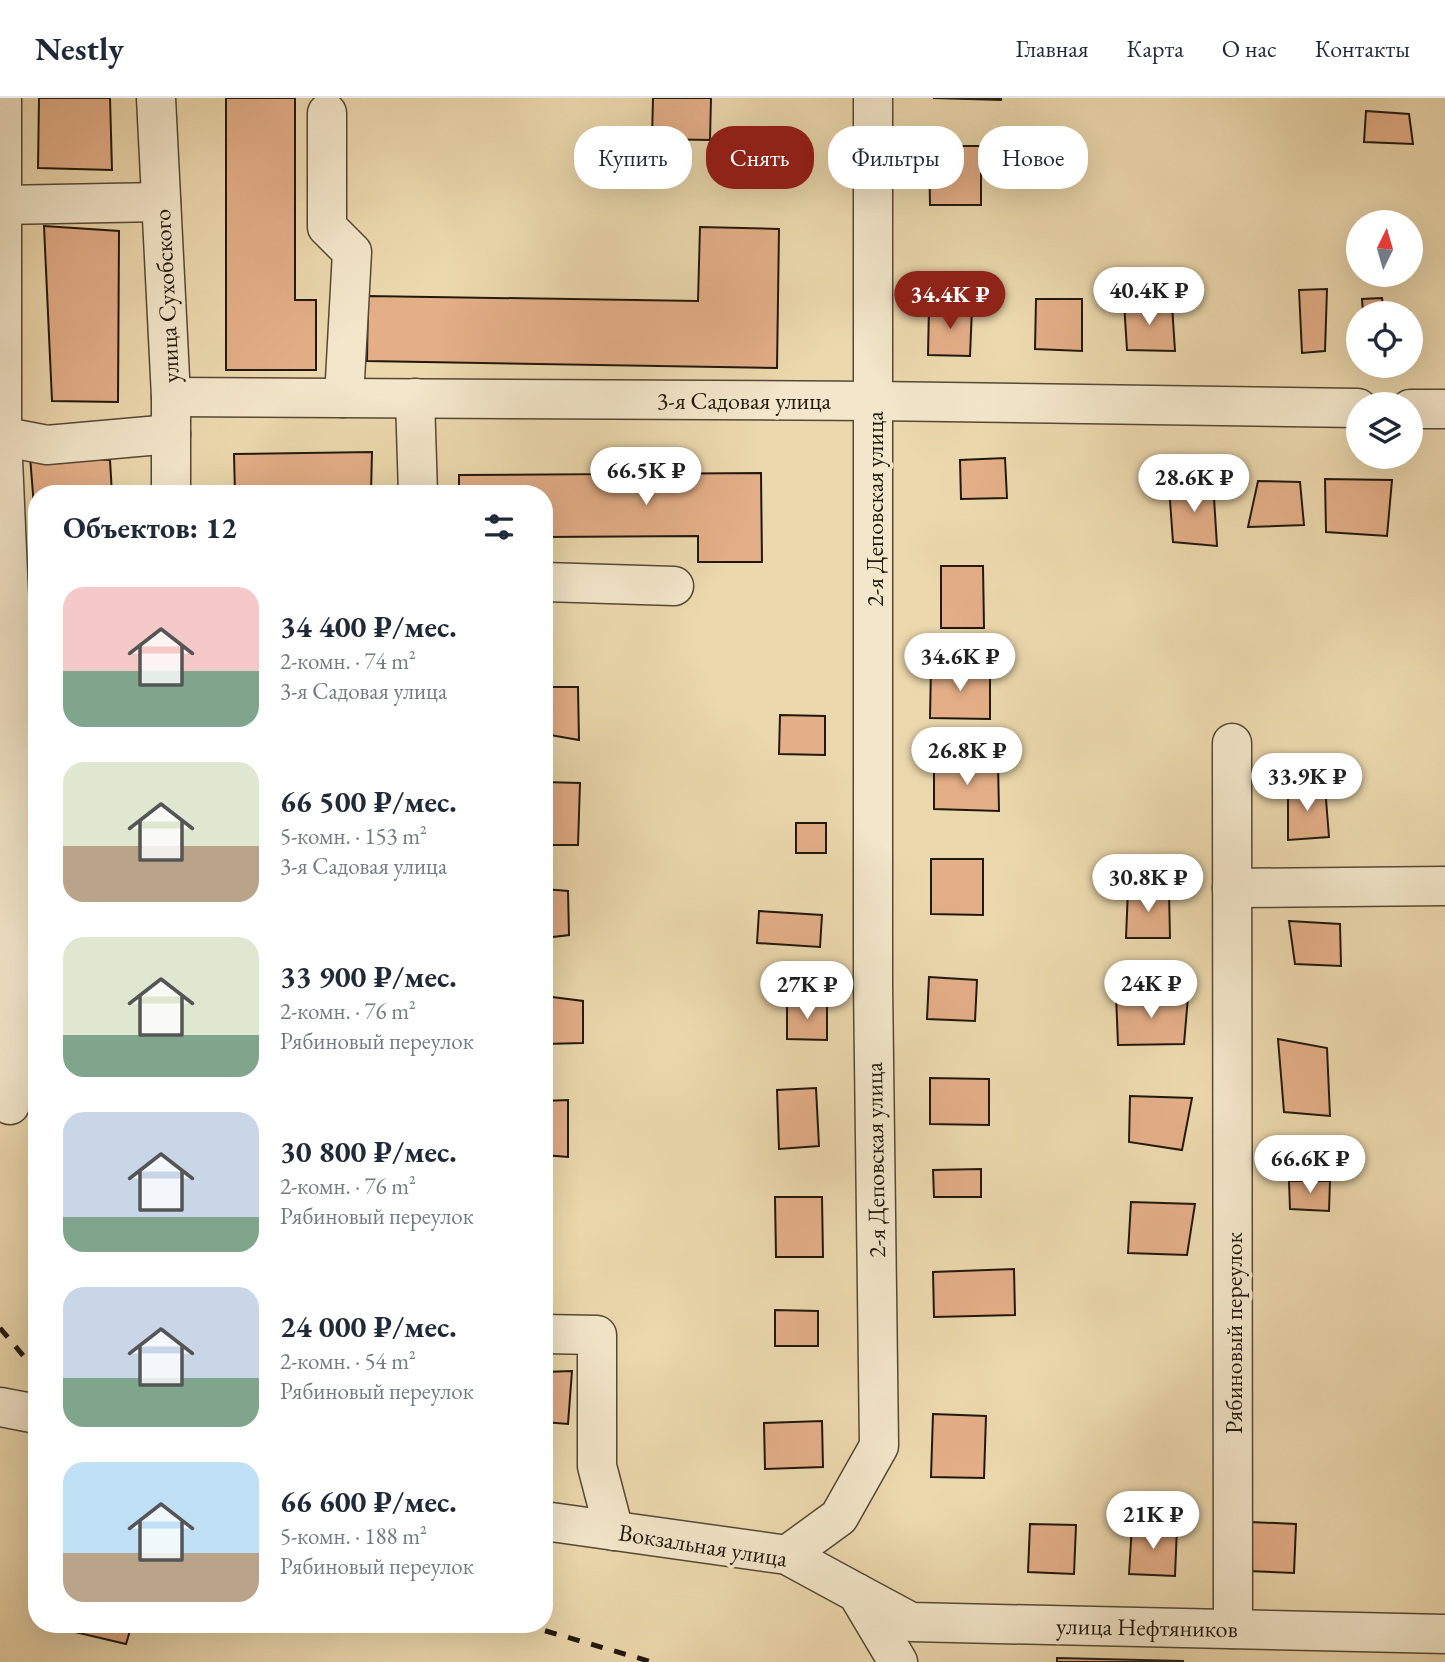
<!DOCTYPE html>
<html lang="ru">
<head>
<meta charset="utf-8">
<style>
  body { margin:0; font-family:"EB Garamond",serif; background:#f6f6f7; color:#1f2937; height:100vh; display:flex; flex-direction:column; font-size:26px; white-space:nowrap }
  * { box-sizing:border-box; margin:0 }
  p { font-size:23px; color:#747a83 }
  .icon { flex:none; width:38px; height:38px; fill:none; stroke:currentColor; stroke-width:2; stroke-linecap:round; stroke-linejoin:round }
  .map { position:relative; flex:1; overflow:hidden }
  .drawer { position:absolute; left:28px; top:387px; width:525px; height:1148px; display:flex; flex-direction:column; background:#fff; border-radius:28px; box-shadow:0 7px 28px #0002 }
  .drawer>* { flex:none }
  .guide { position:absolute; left:574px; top:28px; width:665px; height:63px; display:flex; gap:14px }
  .needle { width:46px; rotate:5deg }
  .buttons { position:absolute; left:1346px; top:112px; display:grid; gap:14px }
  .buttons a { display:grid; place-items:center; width:77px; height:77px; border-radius:50%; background:#fff; box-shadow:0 7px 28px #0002; font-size:35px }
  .price { position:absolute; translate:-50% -60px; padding:0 16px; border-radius:24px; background:#fff; color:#222; font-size:23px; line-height:46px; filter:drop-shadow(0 2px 4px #0008) }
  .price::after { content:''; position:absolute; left:50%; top:42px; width:21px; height:16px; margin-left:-10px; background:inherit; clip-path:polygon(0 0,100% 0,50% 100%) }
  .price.selected { background:#8f2418; color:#fff }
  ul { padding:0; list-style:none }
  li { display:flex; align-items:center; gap:21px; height:175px; padding:0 35px }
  li span { display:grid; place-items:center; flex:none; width:196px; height:140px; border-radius:21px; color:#555 }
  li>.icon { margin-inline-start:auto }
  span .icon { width:84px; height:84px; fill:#fffc; stroke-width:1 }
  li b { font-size:30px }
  h2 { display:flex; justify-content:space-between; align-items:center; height:84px; padding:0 35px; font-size:30px }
  .pill { padding:0 24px; border-radius:28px; background:#fff; box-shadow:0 7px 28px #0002; font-size:24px; line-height:63px }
  .pill.selected { background:#8f2418; color:#fff }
  header { display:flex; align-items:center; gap:42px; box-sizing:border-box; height:98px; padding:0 35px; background:#fff; border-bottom:2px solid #e0e1e3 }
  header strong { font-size:33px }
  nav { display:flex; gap:38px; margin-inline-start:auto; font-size:24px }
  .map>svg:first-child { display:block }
  .building { fill:#e4ae87; stroke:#21190e; stroke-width:2 }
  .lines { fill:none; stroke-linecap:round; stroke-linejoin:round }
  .minor-casing { stroke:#544936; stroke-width:41 }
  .minor { stroke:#f3e6ca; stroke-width:38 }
  .rail { stroke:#21190e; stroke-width:5; stroke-dasharray:12 12; stroke-linecap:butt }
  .labels { text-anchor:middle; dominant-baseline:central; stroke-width:7; stroke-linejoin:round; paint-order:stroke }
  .street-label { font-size:24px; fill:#21190e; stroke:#f3e6ca }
</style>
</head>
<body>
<header>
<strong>Nestly</strong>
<nav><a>Главная</a><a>Карта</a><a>О нас</a><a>Контакты</a></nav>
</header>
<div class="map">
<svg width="1445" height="1564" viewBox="0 0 1445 1564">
  <rect width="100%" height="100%" fill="#ecd8ad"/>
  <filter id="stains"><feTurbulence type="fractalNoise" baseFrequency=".00286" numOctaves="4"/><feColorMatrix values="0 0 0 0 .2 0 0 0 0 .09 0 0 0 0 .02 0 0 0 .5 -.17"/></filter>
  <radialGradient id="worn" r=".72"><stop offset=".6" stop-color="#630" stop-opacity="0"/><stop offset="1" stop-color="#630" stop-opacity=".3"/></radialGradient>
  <g class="building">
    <polygon points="39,0 110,0 112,72 38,70"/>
    <polygon points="226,0 295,0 295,202 316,202 316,272 226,272"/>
    <polygon points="653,0 711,0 710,42 652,41"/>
    <polygon points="933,0 1001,0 1001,2"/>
    <polygon points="1366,13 1409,16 1413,46 1364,44"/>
    <polygon points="929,48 981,48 981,107 930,107"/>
    <polygon points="44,128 119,133 118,304 52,303"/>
    <polygon points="700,129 779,131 777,270 367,263 368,198 698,203"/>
    <polygon points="1327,191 1325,253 1302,255 1299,192"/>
    <polygon points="1382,200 1384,215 1363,215 1362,201"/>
    <polygon points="1036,201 1082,201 1082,253 1035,251"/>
    <polygon points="1124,204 1172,207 1175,253 1127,252"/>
    <polygon points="929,208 972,210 970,258 928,257"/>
    <polygon points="372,354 371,396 235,396 234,356"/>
    <polygon points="30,358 110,362 112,396 37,396 37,447"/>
    <polygon points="1005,360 1007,400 961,401 960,362"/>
    <polygon points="761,375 762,464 698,464 698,438 544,439 544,396 459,396 459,377"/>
    <polygon points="1325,381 1392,382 1387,438 1326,434"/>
    <polygon points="1258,383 1300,384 1304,427 1248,429"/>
    <polygon points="1213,384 1217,448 1173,444 1169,389"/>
    <polygon points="941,468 983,468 984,530 941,530"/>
    <polygon points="931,569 990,570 990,621 930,620"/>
    <polygon points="544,589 578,589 579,642 544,636"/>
    <polygon points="780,617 825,618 825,657 779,656"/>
    <polygon points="998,666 999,713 934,711 934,667"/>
    <polygon points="544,684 580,685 578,747 544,747"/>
    <polygon points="1288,688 1325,689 1329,739 1288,742"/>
    <rect x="796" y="725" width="30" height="30"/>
    <polygon points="931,761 983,761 983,817 931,816"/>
    <polygon points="544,791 568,793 569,837 544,840"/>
    <polygon points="1128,791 1169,793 1170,840 1126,840"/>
    <polygon points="759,813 822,817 820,849 757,845"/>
    <polygon points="1289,823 1340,826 1341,868 1295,866"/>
    <polygon points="929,879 977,882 975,923 927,921"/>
    <polygon points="1116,896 1188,899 1184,946 1118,947"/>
    <polygon points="544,898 583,903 583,945 544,946"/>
    <polygon points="787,904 827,904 827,942 787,941"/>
    <polygon points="1278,941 1327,950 1330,1018 1284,1014"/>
    <polygon points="930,980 989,981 989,1027 930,1026"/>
    <polygon points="816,990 819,1048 779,1051 777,992"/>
    <polygon points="1130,998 1192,1000 1182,1052 1129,1044"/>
    <polygon points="568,1002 568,1059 544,1057 544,1003"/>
    <polygon points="981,1071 981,1099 934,1099 933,1072"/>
    <polygon points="1289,1083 1330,1083 1329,1113 1290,1111"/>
    <polygon points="775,1099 822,1099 823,1159 776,1159"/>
    <polygon points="1131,1104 1195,1106 1187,1157 1128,1155"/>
    <polygon points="1014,1171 1015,1217 934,1219 933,1174"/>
    <polygon points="775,1212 818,1213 818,1248 775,1248"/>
    <polygon points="572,1273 568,1326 544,1324 544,1274"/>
    <polygon points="933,1316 986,1318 984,1380 931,1379"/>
    <polygon points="822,1323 823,1369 765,1371 764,1325"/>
    <polygon points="1250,1424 1296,1426 1294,1475 1248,1473"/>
    <polygon points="1030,1426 1076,1427 1074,1476 1028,1474"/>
    <polygon points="1132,1427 1177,1429 1175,1478 1129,1476"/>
    <polygon points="63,1526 132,1526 126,1546 62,1531"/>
    <polygon points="1057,1560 1183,1563 1183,1564 1057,1564"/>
  </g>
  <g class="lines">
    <defs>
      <g id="minor">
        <polyline points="2,0 2,338 12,567 10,1007"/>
        <polyline points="156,0 171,299 171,396"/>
        <polyline points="327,15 327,129 352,154 344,300"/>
        <polyline points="2,107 161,104"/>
        <polyline points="171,299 874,303 1358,310"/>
        <polyline points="415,300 418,396"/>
        <polyline points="1410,311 1445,311"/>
        <polyline points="0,338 47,347 171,336"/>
        <polyline points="544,484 674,488"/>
        <polyline points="1232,645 1233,1531"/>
        <polyline points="1232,790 1445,788"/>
        <polyline points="544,1236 597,1237 597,1368 614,1433"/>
        <polyline points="0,1309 37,1316"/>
        <polyline points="544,1423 787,1457 857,1495 898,1564"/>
        <polyline points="787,1457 839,1419 879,1348 873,886 873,0"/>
        <polyline points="857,1495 911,1524 1445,1536"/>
      </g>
    </defs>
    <use href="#minor" class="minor-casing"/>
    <use href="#minor" class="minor"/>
    <g class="rail">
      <polyline points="0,1230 37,1274"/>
      <polyline points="522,1526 652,1564"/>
    </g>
  </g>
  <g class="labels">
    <g class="street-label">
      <text transform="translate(166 198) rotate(-93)">улица Сухобского</text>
      <text x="744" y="302">3-я Садовая улица</text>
      <text transform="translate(874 411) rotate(-90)">2-я Деповская улица</text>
      <text transform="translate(875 1062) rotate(-91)">2-я Деповская улица</text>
      <text transform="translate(1233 1235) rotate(-90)">Рябиновый переулок</text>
      <text transform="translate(703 1447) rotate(9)">Вокзальная улица</text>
      <text transform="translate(1147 1529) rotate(1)">улица Нефтяников</text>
    </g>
  </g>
  <rect width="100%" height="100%" filter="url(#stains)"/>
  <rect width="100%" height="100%" fill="url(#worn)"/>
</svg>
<div class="buttons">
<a><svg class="needle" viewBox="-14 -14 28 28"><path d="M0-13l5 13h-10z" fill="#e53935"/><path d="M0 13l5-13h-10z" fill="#747a83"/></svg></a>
<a><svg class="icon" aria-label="locate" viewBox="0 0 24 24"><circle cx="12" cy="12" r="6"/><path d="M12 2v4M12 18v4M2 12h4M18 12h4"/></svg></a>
<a><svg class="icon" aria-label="layers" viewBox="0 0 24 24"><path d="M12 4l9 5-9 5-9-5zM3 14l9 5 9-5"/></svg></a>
</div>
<b class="price" style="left:1149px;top:229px">40.4K ₽</b>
<b class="price selected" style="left:950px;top:233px">34.4K ₽</b>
<b class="price" style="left:646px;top:409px">66.5K ₽</b>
<b class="price" style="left:1194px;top:416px">28.6K ₽</b>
<b class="price" style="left:960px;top:595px">34.6K ₽</b>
<b class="price" style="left:967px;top:689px">26.8K ₽</b>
<b class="price" style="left:1307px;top:715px">33.9K ₽</b>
<b class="price" style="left:1148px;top:816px">30.8K ₽</b>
<b class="price" style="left:1151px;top:922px">24K ₽</b>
<b class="price" style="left:807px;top:923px">27K ₽</b>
<b class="price" style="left:1310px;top:1097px">66.6K ₽</b>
<b class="price" style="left:1153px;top:1453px">21K ₽</b>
<div class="guide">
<a class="pill">Купить</a>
<a class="pill selected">Снять</a>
<a class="pill">Фильтры</a>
<a class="pill">Новое</a>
</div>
<section class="drawer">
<h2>Объектов: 12<svg class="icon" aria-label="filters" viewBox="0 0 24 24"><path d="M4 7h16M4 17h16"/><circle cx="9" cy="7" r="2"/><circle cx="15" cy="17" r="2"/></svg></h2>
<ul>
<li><span style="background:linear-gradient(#f6c9c9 60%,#7fa58c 0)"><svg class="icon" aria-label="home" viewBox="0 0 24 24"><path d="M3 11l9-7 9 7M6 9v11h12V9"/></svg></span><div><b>34 400 ₽/мес.</b><p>2-комн. · 74 m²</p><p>3-я Садовая улица</p></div></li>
<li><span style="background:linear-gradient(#dfe7d0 60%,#b9a48a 0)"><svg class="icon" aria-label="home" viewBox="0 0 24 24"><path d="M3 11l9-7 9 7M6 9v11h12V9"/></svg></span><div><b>66 500 ₽/мес.</b><p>5-комн. · 153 m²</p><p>3-я Садовая улица</p></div></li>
<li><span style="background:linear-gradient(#dfe7d0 70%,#7fa58c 0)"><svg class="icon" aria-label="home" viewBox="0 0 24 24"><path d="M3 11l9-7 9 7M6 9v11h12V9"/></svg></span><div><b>33 900 ₽/мес.</b><p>2-комн. · 76 m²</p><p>Рябиновый переулок</p></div></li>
<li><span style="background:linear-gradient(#c9d6e8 75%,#7fa58c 0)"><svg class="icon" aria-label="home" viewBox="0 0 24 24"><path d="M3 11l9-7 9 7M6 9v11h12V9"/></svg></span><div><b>30 800 ₽/мес.</b><p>2-комн. · 76 m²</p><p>Рябиновый переулок</p></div></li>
<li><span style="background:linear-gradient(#c9d6e8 65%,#7fa58c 0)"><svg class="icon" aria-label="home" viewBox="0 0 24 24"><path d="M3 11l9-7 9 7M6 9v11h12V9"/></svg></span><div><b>24 000 ₽/мес.</b><p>2-комн. · 54 m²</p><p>Рябиновый переулок</p></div></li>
<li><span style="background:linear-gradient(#bfe0f5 65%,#b9a48a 0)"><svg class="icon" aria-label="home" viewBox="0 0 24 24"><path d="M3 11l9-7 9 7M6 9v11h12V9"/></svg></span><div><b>66 600 ₽/мес.</b><p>5-комн. · 188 m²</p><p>Рябиновый переулок</p></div></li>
</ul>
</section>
</div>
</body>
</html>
